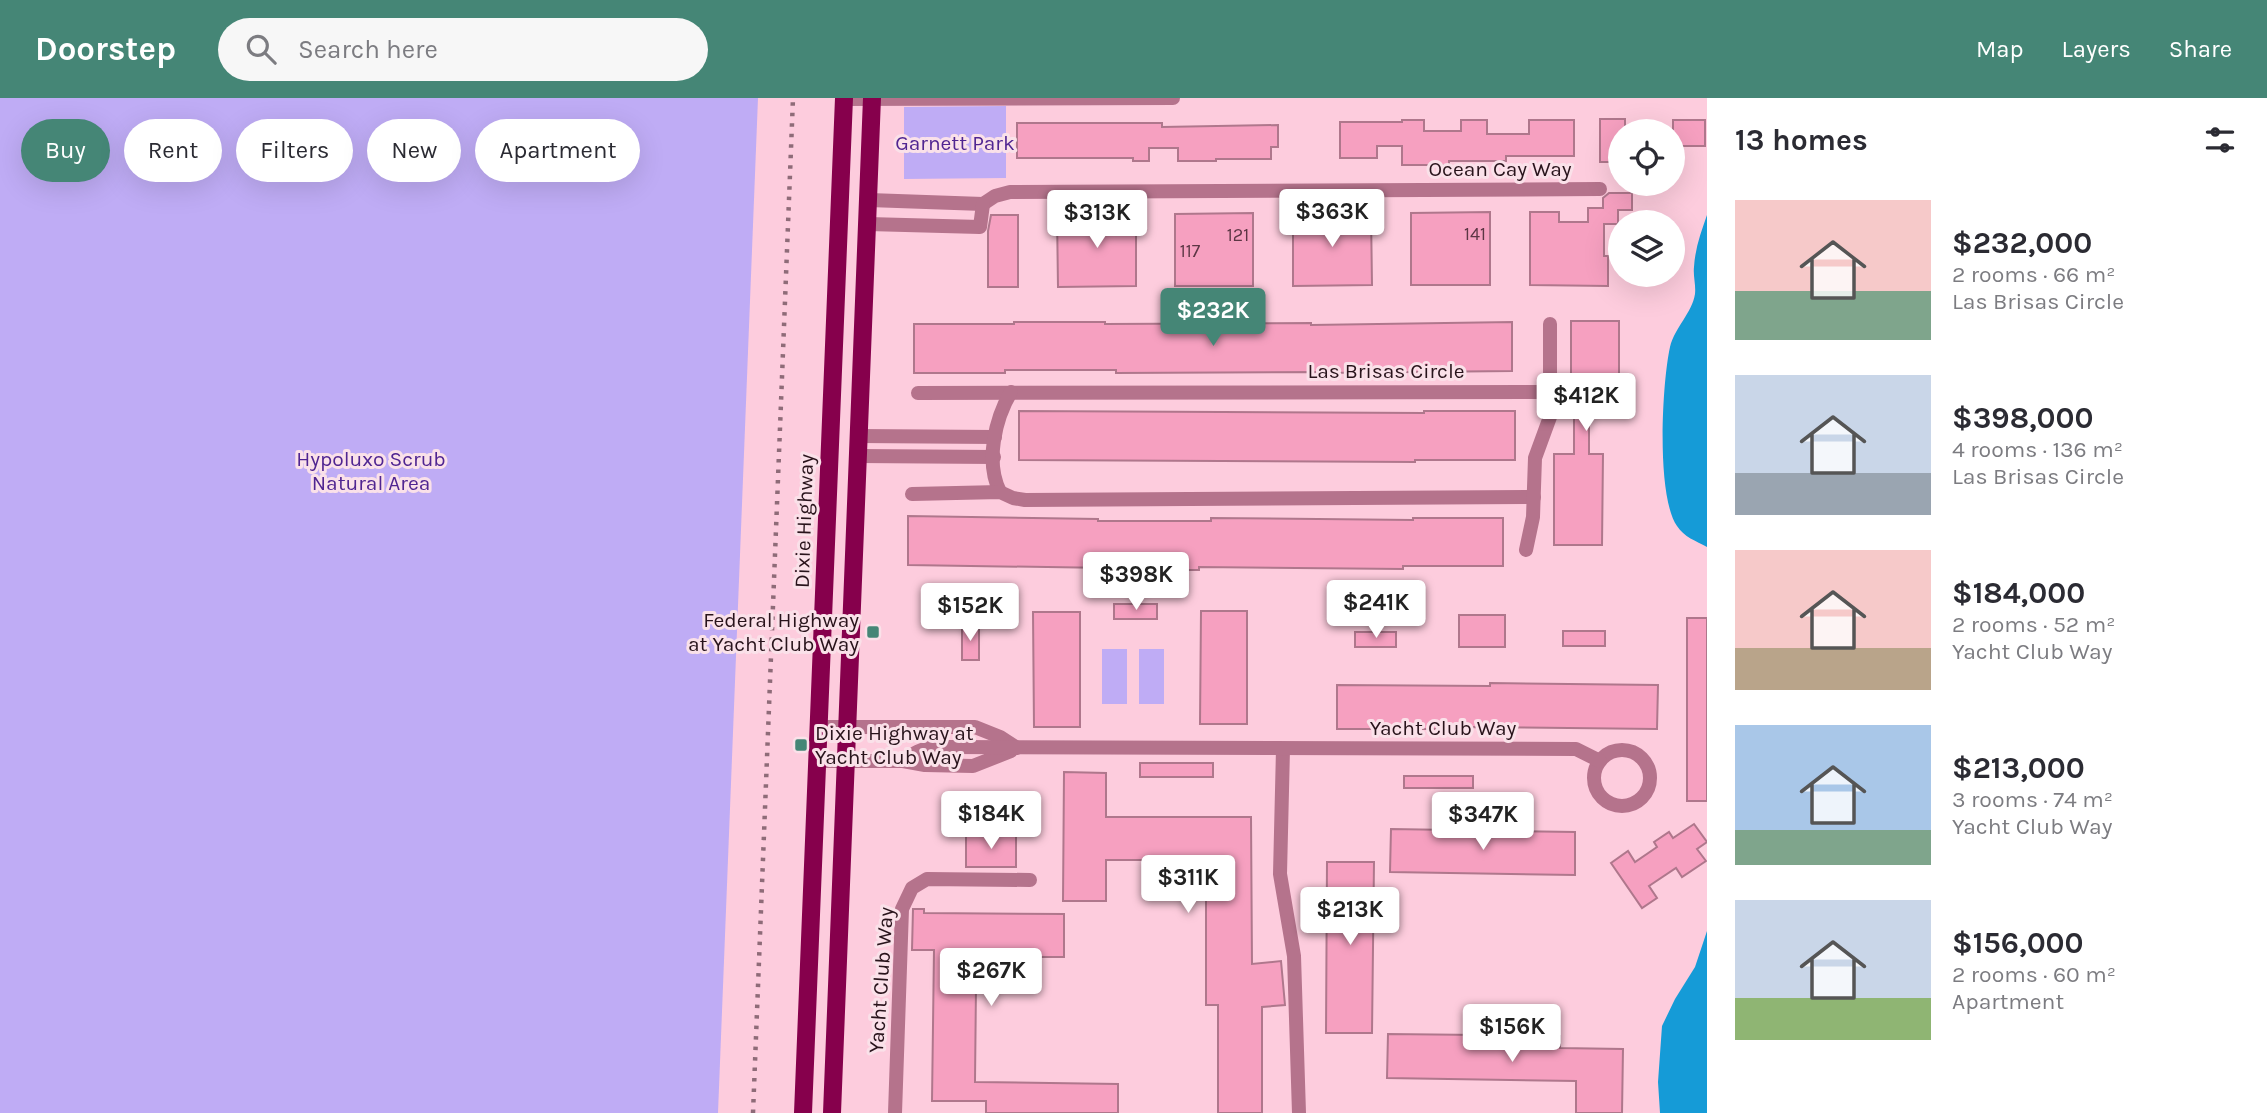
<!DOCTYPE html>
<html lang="en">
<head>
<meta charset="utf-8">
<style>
  body { margin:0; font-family:Karla,sans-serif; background:#f7f7f7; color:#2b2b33; height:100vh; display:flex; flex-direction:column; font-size:26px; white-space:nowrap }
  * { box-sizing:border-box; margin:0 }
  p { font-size:23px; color:#7c7c81 }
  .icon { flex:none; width:38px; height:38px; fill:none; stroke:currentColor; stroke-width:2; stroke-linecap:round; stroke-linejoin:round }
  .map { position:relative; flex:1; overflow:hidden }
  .details { display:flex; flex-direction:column; background:#fff; width:560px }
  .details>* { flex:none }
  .banner { position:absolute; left:21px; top:21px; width:665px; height:63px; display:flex; gap:14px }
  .tools { position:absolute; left:1608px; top:21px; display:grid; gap:14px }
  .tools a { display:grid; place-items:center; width:77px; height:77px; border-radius:50%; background:#fff; box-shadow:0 7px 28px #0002; font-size:35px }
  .price { position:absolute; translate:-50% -60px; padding:0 16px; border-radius:7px; background:#fff; color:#222; font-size:23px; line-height:46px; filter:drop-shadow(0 2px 4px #0008) }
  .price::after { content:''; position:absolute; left:50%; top:42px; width:21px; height:16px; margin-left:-10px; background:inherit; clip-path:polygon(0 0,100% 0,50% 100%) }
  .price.active { background:#458676; color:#fff }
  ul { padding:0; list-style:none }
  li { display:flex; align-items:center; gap:21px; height:175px; padding:0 28px }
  li span { display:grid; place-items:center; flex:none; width:196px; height:140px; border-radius:0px; color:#555 }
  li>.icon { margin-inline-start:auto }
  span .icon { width:84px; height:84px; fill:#fffc; stroke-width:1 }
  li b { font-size:30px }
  h2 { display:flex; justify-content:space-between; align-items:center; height:84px; padding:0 28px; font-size:30px }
  .tag { padding:0 24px; border-radius:32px; background:#fff; box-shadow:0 7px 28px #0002; font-size:24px; line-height:63px }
  .tag.active { background:#458676; color:#fff }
  header { display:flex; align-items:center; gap:42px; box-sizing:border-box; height:98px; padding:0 35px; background:#458676; color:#fff }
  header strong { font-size:33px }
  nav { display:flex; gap:38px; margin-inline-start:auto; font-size:24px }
  .search { width:490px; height:63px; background:#f7f7f7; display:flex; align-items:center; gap:18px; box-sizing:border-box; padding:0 24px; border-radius:38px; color:#7c7c81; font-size:26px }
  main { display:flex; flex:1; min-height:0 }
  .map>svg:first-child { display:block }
  .green { fill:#bfacf5 }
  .water { fill:#159bd7 }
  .building { fill:#f6a0c0; stroke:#af778c; stroke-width:2 }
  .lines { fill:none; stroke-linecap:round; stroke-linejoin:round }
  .minor { stroke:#b5738c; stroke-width:14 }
  .major { stroke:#86004c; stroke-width:18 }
  .rail { stroke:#8e6b78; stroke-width:4.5; stroke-dasharray:3.5 7; stroke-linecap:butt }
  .poi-dot { fill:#458676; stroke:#fae1e9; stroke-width:2.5 }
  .labels { text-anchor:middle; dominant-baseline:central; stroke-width:6; stroke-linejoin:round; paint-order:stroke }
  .number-label { font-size:18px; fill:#5c3644 }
  .park-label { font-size:21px; fill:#502591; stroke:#fae1e9 }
  .street-label { font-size:21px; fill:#28131b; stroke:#fae1e9 }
  .poi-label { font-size:21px; fill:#28131b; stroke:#fae1e9; text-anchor:end }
</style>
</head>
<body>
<header>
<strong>Doorstep</strong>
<div class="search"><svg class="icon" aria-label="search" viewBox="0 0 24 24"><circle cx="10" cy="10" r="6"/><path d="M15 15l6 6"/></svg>Search here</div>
<nav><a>Map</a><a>Layers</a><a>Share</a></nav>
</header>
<main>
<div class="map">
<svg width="1707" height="1015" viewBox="0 0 1707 1015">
  <rect width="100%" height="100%" fill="#fdccdd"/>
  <g class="green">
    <polygon points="0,0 758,0 718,1015 0,1015"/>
    <polygon points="1006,8 1006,80 904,81 904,9"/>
    <rect x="1102" y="551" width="25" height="55"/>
    <rect x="1139" y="551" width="25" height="55"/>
  </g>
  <g class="water">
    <path d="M1707 117V449C1696 443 1684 439 1677 428 1656 398 1662 285 1670 249 1675 229 1692 215 1695 196 1696 187 1693 178 1694 169 1695 151 1701 134 1707 117Z"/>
    <polygon points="1707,833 1707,1015 1660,1015 1658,984 1662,928 1675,901 1695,869"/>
  </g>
  <g class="building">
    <polygon points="1600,21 1625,21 1625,33 1620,33 1620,64 1600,64"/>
    <polygon points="1402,22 1424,22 1424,33 1461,33 1461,22 1487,22 1487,36 1529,36 1529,22 1574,22 1574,58 1506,58 1506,63 1449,63 1449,67 1402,67 1402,48 1377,48 1377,60 1340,60 1340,24 1402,24"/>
    <rect x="1673" y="22" width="32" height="26"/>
    <polygon points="1017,25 1162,25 1162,29 1278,27 1278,49 1271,49 1271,61 1216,61 1216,63 1178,63 1178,50 1149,50 1149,63 1133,63 1133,60 1017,60"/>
    <polygon points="1609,95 1632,95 1632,112 1618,112 1618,126 1604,126 1604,158 1608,158 1608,188 1530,187 1530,114 1559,114 1559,124 1588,124 1588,110 1603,110 1603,100"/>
    <polygon points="1490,114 1490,187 1411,187 1411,115"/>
    <polygon points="1253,115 1253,188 1175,188 1175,116"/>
    <polygon points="1293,115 1371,115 1372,187 1293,188"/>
    <polygon points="1057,116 1136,116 1136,188 1058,189"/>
    <polygon points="991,117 1018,117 1018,189 988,189 988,133"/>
    <polygon points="1571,223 1619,223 1619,314 1589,314 1589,356 1603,356 1602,447 1554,447 1554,356 1574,356 1574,314 1571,314"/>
    <polygon points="1014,224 1105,224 1105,226 1311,225 1311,227 1512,224 1512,273 1321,275 1321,274 1116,275 1116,272 1005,272 1005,275 914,275 914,226 1014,226"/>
    <polygon points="1019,313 1424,315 1424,313 1515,313 1515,362 1415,362 1415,364 1019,362"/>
    <polygon points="908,418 1098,421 1098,423 1211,423 1211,420 1413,422 1413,420 1503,420 1503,468 1403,468 1403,471 1199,469 1199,472 1109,472 1109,470 908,467"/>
    <rect x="1114" y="506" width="43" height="15"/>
    <polygon points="1201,513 1247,513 1247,626 1200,626"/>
    <polygon points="1033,514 1080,514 1080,629 1034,629"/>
    <rect x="1459" y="517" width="46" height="32"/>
    <rect x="1687" y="520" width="20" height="183"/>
    <rect x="962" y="528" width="17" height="34"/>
    <rect x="1563" y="533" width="42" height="15"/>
    <rect x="1355" y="534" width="41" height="15"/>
    <polygon points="1490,585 1658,587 1657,631 1468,629 1468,631 1337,631 1337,587 1490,588"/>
    <rect x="1140" y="665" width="73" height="14"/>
    <polygon points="1064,674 1106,675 1106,719 1251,719 1252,866 1281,863 1285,907 1262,909 1262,1015 1218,1015 1218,907 1206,907 1206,762 1106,762 1106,803 1063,803"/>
    <rect x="1404" y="678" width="69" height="12"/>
    <polygon points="1694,726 1707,744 1697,751 1706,763 1682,779 1676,770 1649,788 1657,800 1642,810 1611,765 1628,753 1635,764 1657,749 1654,744 1669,734 1673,740"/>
    <polygon points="1391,731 1575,734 1575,777 1390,774"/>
    <rect x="966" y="737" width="50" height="32"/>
    <polygon points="1327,764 1374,764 1372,935 1326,935"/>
    <polygon points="913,811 924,811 924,815 1064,816 1064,859 1007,859 1007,888 976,888 975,984 1118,986 1118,1015 986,1015 986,1003 932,1003 934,852 912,852"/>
    <polygon points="1388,936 1560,938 1560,950 1623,951 1622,1015 1576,1015 1576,983 1387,980"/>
  </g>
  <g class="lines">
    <g class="minor">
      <polyline points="843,1 1173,0"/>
      <polyline points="869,102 983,106 995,98 1010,94 1600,91"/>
      <polyline points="868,126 980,129 983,106"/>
      <polyline points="918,295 1550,294"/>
      <polyline points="859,338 995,339"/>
      <polyline points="859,358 994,359"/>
      <path d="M1000 394C985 364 995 321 1011 294"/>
      <polyline points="912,396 1000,394 1013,400 1025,402 1534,399"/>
      <polyline points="1526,452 1533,419 1535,360 1550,319 1550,226"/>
      <polyline points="818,629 975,629 1000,639 1017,650"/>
      <polyline points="1283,651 1280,776 1294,858 1299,1015"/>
      <circle cx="1622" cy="680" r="28"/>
      <polyline points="817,663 903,663 925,667 973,668 1011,653"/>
      <path d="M903 663C917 652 926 649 944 649L1576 651 1600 663"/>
      <polyline points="895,1015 902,811 912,790 927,781 1030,782"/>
    </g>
    <g class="major">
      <polyline points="803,1015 844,0"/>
      <polyline points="832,1015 872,0"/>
    </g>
    <polyline class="rail" points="753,1015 793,0"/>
  </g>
  <g class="poi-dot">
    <rect x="866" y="527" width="14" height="14" rx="3.5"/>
    <rect x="794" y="640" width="14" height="14" rx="3.5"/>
  </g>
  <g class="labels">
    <g class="number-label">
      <text x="1475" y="136">141</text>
      <text x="1238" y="137">121</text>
      <text x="1190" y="153">117</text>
    </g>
    <g class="park-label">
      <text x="955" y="45">Garnett Park</text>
      <text x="371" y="361">Hypoluxo Scrub<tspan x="371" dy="24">Natural Area</tspan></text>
    </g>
    <g class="street-label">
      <text x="1500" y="71">Ocean Cay Way</text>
      <text x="1386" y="273">Las Brisas Circle</text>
      <text transform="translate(804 423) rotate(-88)">Dixie Highway</text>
      <text x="1443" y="630">Yacht Club Way</text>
      <text transform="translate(881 882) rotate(-86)">Yacht Club Way</text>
    </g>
    <g class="poi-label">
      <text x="859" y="522">Federal Highway<tspan x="859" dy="24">at Yacht Club Way</tspan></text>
      <text x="815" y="635" text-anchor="start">Dixie Highway at<tspan x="815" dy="24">Yacht Club Way</tspan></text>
    </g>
  </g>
</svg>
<div class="tools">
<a><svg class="icon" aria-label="locate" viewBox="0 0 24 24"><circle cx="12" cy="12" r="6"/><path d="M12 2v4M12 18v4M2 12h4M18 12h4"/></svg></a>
<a><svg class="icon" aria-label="layers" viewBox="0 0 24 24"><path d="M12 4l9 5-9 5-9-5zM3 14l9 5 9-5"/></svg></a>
</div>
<b class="price" style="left:1332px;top:151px">$363K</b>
<b class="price" style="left:1097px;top:152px">$313K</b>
<b class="price active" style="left:1213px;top:250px">$232K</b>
<b class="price" style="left:1586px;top:335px">$412K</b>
<b class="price" style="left:1136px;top:514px">$398K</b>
<b class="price" style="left:1376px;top:542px">$241K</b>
<b class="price" style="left:970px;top:545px">$152K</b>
<b class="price" style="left:991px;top:753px">$184K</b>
<b class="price" style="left:1483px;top:754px">$347K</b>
<b class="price" style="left:1188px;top:817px">$311K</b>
<b class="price" style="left:1350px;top:849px">$213K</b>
<b class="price" style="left:991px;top:910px">$267K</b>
<b class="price" style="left:1512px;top:966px">$156K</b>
<div class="banner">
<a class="tag active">Buy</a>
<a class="tag">Rent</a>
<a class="tag">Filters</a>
<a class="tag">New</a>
<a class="tag">Apartment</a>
</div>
</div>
<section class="details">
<h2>13 homes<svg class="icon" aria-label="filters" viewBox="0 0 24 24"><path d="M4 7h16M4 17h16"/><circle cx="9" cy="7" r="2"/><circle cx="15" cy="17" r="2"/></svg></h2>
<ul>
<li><span style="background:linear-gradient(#f6c9c9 65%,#7fa58c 0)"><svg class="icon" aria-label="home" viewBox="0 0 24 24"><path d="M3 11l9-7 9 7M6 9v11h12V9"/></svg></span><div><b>$232,000</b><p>2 rooms · 66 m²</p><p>Las Brisas Circle</p></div></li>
<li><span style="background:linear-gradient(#c9d6e8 70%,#9aa5b1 0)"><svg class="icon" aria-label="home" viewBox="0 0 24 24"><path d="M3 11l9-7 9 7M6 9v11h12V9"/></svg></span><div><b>$398,000</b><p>4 rooms · 136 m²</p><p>Las Brisas Circle</p></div></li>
<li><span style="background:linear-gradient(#f6c9c9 70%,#b9a48a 0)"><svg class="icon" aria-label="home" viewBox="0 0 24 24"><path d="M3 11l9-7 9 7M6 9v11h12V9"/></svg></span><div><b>$184,000</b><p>2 rooms · 52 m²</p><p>Yacht Club Way</p></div></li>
<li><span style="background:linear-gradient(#a9c7e8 75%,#7fa58c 0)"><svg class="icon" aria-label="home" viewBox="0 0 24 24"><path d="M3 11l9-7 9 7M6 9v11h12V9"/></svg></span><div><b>$213,000</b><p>3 rooms · 74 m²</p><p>Yacht Club Way</p></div></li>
<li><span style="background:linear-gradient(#c9d6e8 70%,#8fb573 0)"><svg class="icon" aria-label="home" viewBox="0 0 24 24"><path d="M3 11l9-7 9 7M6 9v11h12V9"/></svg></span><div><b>$156,000</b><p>2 rooms · 60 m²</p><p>Apartment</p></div></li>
</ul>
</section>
</main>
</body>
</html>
